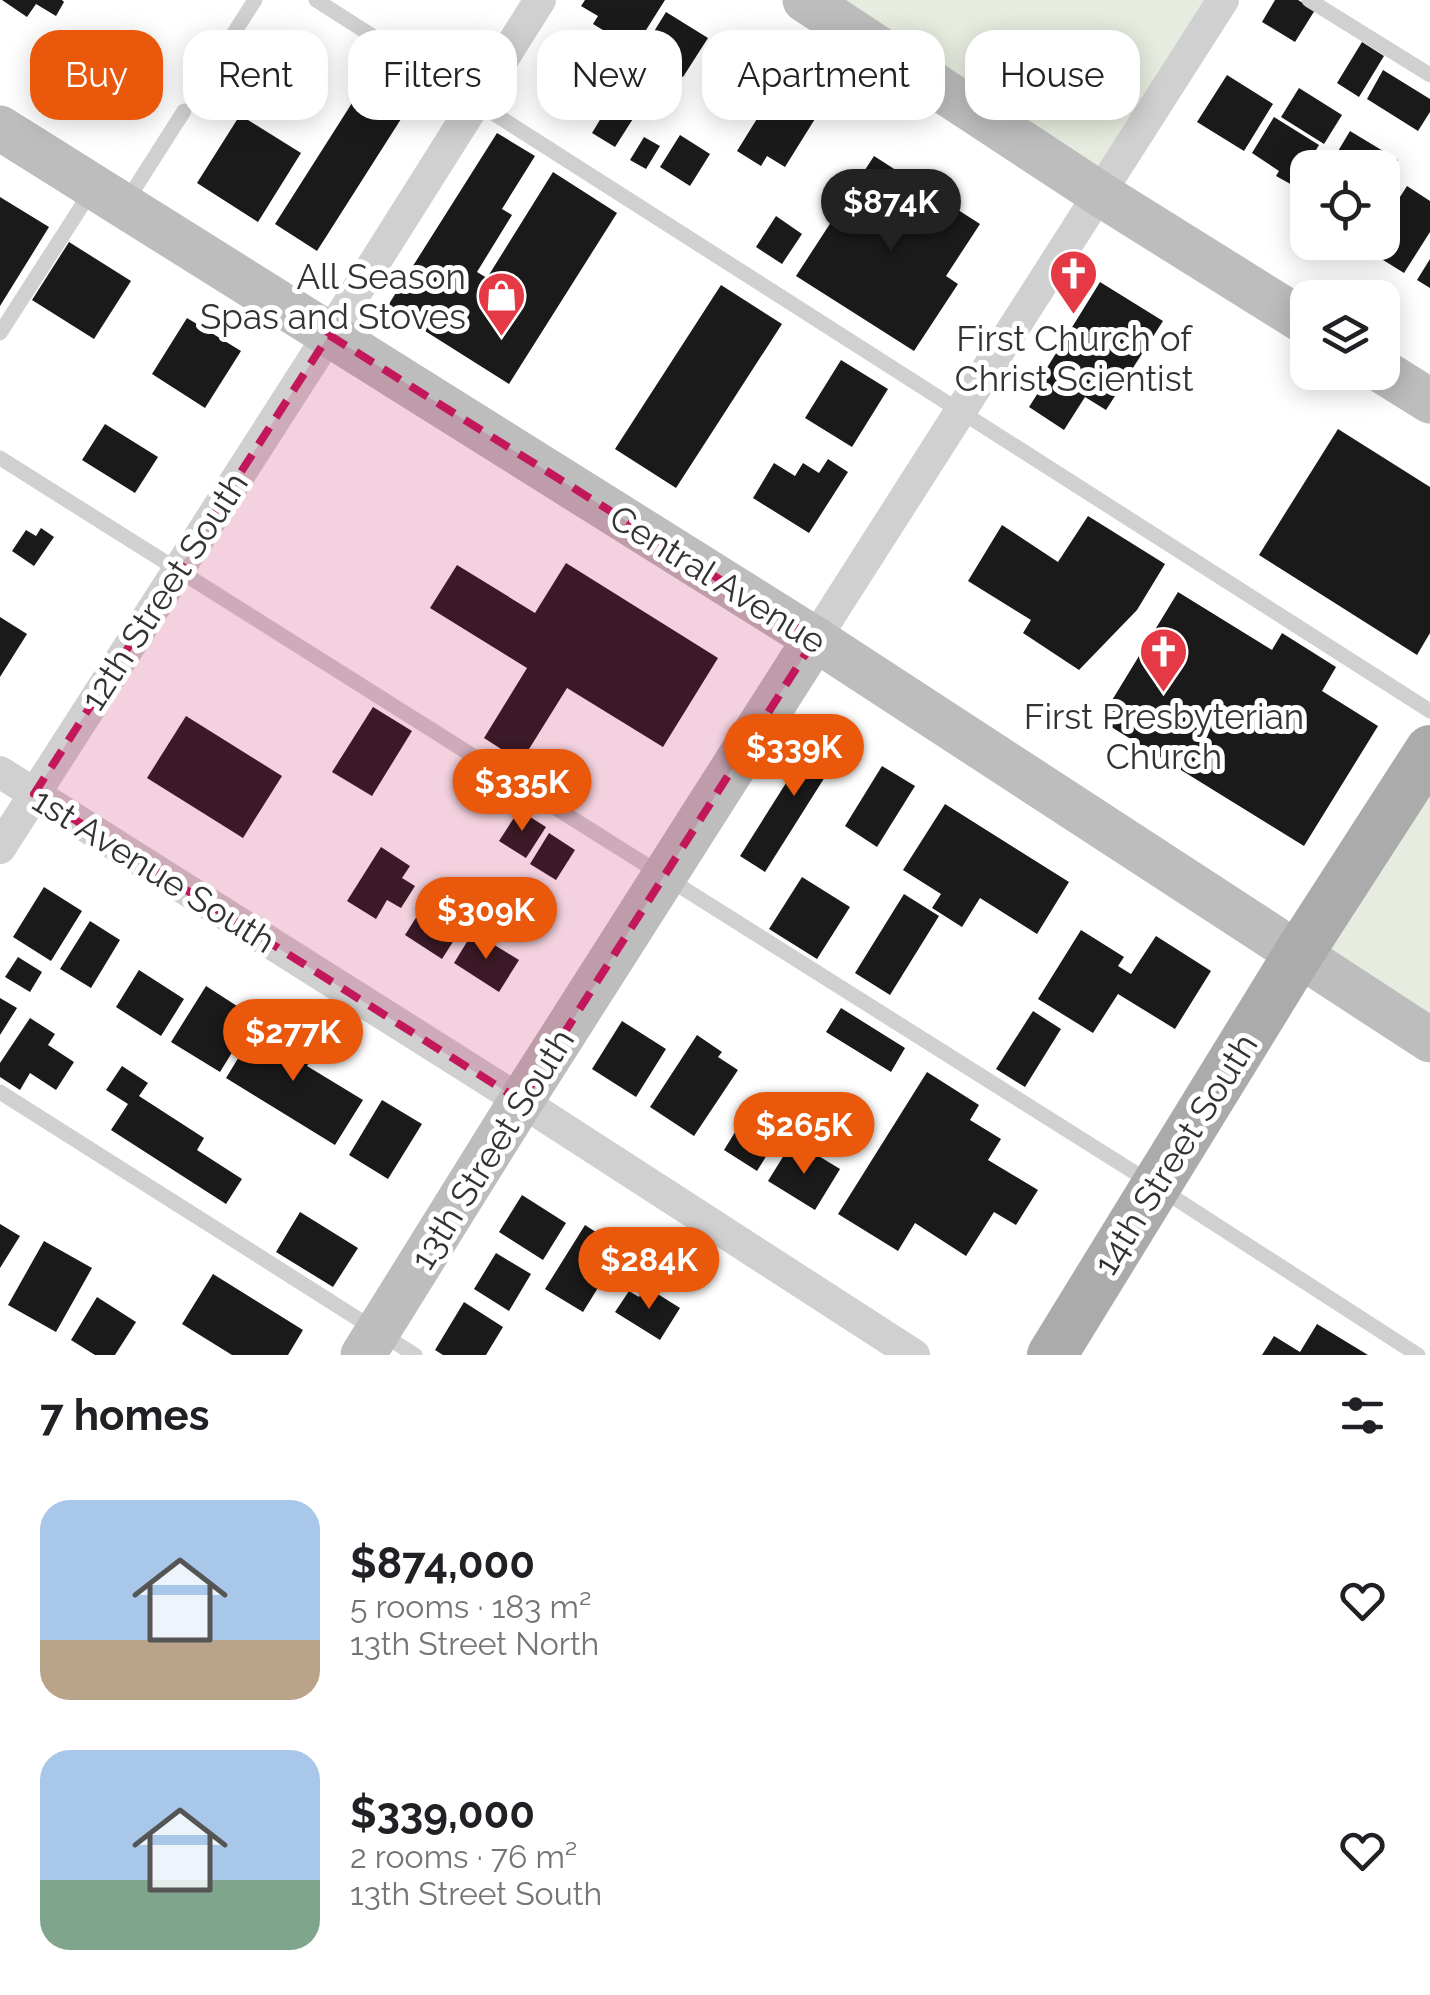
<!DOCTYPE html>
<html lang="en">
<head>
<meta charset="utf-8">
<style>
  body { margin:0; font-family:Raleway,sans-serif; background:#f2f2f2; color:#202124; height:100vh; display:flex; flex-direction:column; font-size:38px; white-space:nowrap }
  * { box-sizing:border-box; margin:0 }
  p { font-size:32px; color:#757577 }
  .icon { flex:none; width:55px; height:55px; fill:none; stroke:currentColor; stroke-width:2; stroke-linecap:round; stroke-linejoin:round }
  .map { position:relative; height:1355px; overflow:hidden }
  .drawer { display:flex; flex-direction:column; background:#fff; flex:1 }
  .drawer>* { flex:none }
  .guide { position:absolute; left:30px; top:30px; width:1370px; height:90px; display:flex; gap:20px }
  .buttons { position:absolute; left:1290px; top:150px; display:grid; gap:20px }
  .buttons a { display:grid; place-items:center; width:110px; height:110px; border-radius:20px; background:#fff; box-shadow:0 5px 25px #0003; font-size:50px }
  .price { position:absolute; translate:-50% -85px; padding:0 22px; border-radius:35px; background:#ea580c; color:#fff; font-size:32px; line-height:65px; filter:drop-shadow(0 2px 5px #0008) }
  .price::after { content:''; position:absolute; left:50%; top:60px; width:30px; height:22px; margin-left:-15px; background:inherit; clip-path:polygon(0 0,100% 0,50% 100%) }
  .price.active { background:#222; color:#fff }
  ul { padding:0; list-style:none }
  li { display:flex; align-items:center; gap:30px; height:250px; padding:0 40px }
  li span { display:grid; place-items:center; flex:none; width:280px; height:200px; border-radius:30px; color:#555 }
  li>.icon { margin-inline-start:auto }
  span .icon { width:120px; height:120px; fill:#fffc; stroke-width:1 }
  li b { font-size:42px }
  h2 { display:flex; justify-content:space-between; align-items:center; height:120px; padding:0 40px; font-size:42px }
  .tag { padding:0 35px; border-radius:30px; background:#fff; box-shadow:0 5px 25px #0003; font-size:35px; line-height:90px }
  .tag.active { background:#ea580c; color:#fff }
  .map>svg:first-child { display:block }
  .green { fill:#e6ecdf }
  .building { fill:#1a1a1a }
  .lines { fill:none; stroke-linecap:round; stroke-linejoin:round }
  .lane { stroke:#d0d0d0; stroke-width:15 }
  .street { stroke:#d0d0d0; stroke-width:32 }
  .secondary { stroke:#bdbdbd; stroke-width:45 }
  .primary { stroke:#ababab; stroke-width:50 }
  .marked { fill:#c2185b; fill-opacity:0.2; stroke:#c2185b; stroke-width:8; stroke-dasharray:20 12; stroke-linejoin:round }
  .labels { text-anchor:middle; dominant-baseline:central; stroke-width:10; stroke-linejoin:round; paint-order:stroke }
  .poi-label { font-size:35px; fill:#333; stroke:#fff }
  .street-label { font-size:35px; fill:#333; stroke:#fff }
</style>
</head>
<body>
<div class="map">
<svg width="1430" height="1355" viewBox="0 0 1430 1355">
  <rect width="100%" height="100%" fill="#fff"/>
  <g class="green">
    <polygon points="805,0 1223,0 1100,194"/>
    <polygon points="1430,747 1430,1038 1299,953"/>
  </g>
  <g class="building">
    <polygon points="2,0 62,0 64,2 56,16 36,4 27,17"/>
    <polygon points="585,0 665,0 634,49 593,24 598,16 581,6"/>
    <polygon points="1275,0 1298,0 1315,10 1295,42 1262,22"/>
    <polygon points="666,12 708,38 683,77 642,51"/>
    <polygon points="1362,42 1384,56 1359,97 1337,83"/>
    <polygon points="727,50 770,77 749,109 706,82"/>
    <polygon points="380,59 422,86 317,251 275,224"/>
    <polygon points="1383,70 1430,99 1430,112 1418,131 1367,99"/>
    <polygon points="1227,75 1273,104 1244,151 1197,122"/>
    <polygon points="781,80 823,106 785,167 767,156 761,166 737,151"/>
    <polygon points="1299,88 1342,115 1324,144 1281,117"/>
    <polygon points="612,100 636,114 615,147 592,133"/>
    <polygon points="240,115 301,153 258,222 197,183"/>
    <polygon points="1274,117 1319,145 1294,186 1276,176 1279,171 1252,153"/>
    <polygon points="1350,131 1398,160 1382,186 1382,168 1328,168"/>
    <polygon points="497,133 535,156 502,209 512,215 477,272 487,278 553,172 617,213 509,384 387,307"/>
    <polygon points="680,135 710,154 690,186 660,167"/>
    <polygon points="644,137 660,146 646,169 630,160"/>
    <polygon points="874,156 980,224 946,276 958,284 914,351 796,276"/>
    <polygon points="1407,186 1430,201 1430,232 1404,273 1367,250 1372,242 1382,242 1382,225"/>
    <polygon points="0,197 49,227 0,306"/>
    <polygon points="776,216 802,234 782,264 756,247"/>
    <polygon points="69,242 131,281 94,339 32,300"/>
    <polygon points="1430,259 1430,288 1417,280"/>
    <polygon points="1100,282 1163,321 1106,410 1085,397 1064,430 1029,407 1050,374 1045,371"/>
    <polygon points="721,285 782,324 676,488 615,449"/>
    <polygon points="187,318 241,351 205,408 152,374"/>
    <polygon points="841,360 888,389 852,447 805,418"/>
    <polygon points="105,424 158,457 135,493 82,460"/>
    <polygon points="1338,429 1430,487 1430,633 1417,655 1259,555"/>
    <polygon points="828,459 848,472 809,533 753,498 774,463 795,476 803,463 819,473"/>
    <polygon points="1088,516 1165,564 1137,610 1079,670 1023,633 1031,620 968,581 1002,525 1058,562"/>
    <polygon points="41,528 54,537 34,566 12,551 26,530 36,536"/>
    <polygon points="566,563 718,658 663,747 567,688 521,762 484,738 527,668 430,608 457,565 535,613"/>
    <polygon points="1178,592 1272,650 1282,633 1336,667 1322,691 1378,726 1304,846 1100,720"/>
    <polygon points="0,617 27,634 0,677"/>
    <polygon points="373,707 412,731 372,796 332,772"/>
    <polygon points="186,716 282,776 243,838 147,778"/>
    <polygon points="822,726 847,742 765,872 740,856"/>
    <polygon points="882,766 915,786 877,847 845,826"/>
    <polygon points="945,804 1069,882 1037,934 980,898 962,927 932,908 941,894 903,870"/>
    <polygon points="519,810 546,827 526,858 499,841"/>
    <polygon points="549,833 575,850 556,880 530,864"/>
    <polygon points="381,847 410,866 402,878 415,886 401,908 387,900 376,919 347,901"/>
    <polygon points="802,877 850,907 817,959 769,929"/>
    <polygon points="440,880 477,904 442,959 405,935"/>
    <polygon points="44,887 82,911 51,961 13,937"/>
    <polygon points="904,894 939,916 890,995 855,973"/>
    <polygon points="90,921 120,940 91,988 60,969"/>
    <polygon points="1081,930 1124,957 1118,966 1131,974 1156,936 1211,971 1175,1029 1118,994 1093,1033 1038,999"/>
    <polygon points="473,932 519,960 499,992 454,963"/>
    <polygon points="18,957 42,972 30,992 5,977"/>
    <polygon points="139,970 184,999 161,1036 116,1007"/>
    <polygon points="206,986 254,1017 220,1072 171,1042"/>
    <polygon points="0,998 17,1008 0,1035"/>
    <polygon points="841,1008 905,1048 891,1072 826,1032"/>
    <polygon points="1033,1011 1061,1029 1025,1087 996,1069"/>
    <polygon points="30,1018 55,1034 48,1045 74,1062 56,1090 30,1073 20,1090 0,1077 0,1063"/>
    <polygon points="261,1021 314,1054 307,1066 363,1100 335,1145 226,1078"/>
    <polygon points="622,1021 666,1049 636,1097 592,1069"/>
    <polygon points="697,1035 722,1052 718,1057 738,1070 694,1136 650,1107"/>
    <polygon points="122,1066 148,1083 139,1096 204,1138 197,1150 242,1179 226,1204 111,1130 128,1104 106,1090"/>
    <polygon points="927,1072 979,1105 970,1120 1001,1139 988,1160 1038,1190 1016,1225 994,1212 966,1256 915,1223 898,1251 838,1214"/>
    <polygon points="382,1100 422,1124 388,1179 349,1155"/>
    <polygon points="753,1103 786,1124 757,1171 724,1150"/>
    <polygon points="789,1147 812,1162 817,1155 840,1169 815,1210 768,1181"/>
    <polygon points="522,1195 566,1223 543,1260 499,1232"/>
    <polygon points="300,1212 358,1248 333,1287 276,1252"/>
    <polygon points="0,1224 20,1236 0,1268"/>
    <polygon points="585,1225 622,1249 583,1312 545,1289"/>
    <polygon points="44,1241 92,1268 56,1332 8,1305"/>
    <polygon points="496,1253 531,1274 509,1311 474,1289"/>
    <polygon points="213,1274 303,1330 288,1355 232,1355 182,1324"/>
    <polygon points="645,1286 680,1308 660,1340 615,1312 629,1291 639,1297"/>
    <polygon points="97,1297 136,1322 115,1355 95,1355 71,1340"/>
    <polygon points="464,1302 503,1327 486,1355 443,1355 435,1350"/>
    <polygon points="1317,1324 1368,1355 1262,1355 1274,1336 1300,1352"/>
  </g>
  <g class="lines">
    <g class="lane">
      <polyline points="316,0 1430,711"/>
      <polyline points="1309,0 1430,75"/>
      <polyline points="193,97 255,0"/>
      <polyline points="126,202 184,111"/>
      <polyline points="0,333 92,190"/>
      <polyline points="0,458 1156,1186 1418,1355"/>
      <polyline points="0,1092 415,1355"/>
    </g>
    <g class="street">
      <polyline points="815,639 1223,0"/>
      <polyline points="0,772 521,1101 914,1355"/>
      <polyline points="0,848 329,335 540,0"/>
    </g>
    <g class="secondary">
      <polyline points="805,0 1100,194 1308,324"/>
      <polyline points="0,128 815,639 1430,1040"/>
      <polyline points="1382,371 1430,401"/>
      <polyline points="363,1355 521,1101 815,639"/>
    </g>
    <polyline class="primary" points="1052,1355 1299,953 1430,750"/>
  </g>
  <path class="marked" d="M329 335 815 639 521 1101 34 794Z"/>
  <defs>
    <symbol id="church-pin" viewBox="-11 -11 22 30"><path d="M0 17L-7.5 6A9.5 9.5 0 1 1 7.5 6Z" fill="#e63946" stroke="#fff"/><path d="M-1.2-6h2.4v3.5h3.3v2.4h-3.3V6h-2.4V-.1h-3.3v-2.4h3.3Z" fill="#fff"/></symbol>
    <symbol id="shop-pin" viewBox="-11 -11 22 30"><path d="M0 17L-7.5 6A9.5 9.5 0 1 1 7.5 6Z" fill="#e63946" stroke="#fff"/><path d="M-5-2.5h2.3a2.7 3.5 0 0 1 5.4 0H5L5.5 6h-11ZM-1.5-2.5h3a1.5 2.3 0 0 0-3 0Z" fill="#fff"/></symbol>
  </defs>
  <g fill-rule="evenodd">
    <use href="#church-pin" x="1046" y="246" width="55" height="75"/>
    <use href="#shop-pin" x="474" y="268" width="55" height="75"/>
    <use href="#church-pin" x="1136" y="624" width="55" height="75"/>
  </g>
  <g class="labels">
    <g class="poi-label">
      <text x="466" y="276" text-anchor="end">All Season<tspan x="466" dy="40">Spas and Stoves</tspan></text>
      <text x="1074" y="338">First Church of<tspan x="1074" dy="40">Christ Scientist</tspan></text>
      <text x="1164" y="716">First Presbyterian<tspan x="1164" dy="40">Church</tspan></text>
    </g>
    <g class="street-label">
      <text transform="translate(718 579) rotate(32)">Central Avenue</text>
      <text transform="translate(164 591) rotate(-57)">12th Street South</text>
      <text transform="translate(154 870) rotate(32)">1st Avenue South</text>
      <text transform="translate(492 1149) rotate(-58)">13th Street South</text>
      <text transform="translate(1175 1154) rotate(-58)">14th Street South</text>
    </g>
  </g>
</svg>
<div class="buttons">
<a><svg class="icon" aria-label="locate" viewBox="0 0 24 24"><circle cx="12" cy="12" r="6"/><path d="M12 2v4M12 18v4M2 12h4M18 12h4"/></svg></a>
<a><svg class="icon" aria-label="layers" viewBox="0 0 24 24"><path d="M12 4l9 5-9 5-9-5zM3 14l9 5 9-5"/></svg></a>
</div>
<b class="price active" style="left:891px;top:254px">$874K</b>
<b class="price" style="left:794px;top:799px">$339K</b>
<b class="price" style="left:522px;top:834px">$335K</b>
<b class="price" style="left:486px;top:962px">$309K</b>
<b class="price" style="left:293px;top:1084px">$277K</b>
<b class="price" style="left:804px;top:1177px">$265K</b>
<b class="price" style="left:649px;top:1312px">$284K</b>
<div class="guide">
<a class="tag active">Buy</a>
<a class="tag">Rent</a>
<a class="tag">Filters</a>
<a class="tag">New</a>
<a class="tag">Apartment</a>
<a class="tag">House</a>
</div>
</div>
<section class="drawer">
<h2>7 homes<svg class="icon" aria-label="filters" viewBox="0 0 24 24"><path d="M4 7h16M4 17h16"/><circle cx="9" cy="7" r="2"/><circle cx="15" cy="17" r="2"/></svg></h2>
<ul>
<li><span style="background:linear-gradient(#a9c7e8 70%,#b9a48a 0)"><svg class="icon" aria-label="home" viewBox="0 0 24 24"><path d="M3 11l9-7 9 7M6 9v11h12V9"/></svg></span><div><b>$874,000</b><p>5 rooms · 183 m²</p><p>13th Street North</p></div><svg class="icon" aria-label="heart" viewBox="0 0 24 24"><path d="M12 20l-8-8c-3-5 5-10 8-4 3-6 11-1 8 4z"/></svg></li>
<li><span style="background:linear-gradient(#a9c7e8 65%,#7fa58c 0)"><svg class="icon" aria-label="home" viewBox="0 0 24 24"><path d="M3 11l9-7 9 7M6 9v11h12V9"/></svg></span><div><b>$339,000</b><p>2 rooms · 76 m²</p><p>13th Street South</p></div><svg class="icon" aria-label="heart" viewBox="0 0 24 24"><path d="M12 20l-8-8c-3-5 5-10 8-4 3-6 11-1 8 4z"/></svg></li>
</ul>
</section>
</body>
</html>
